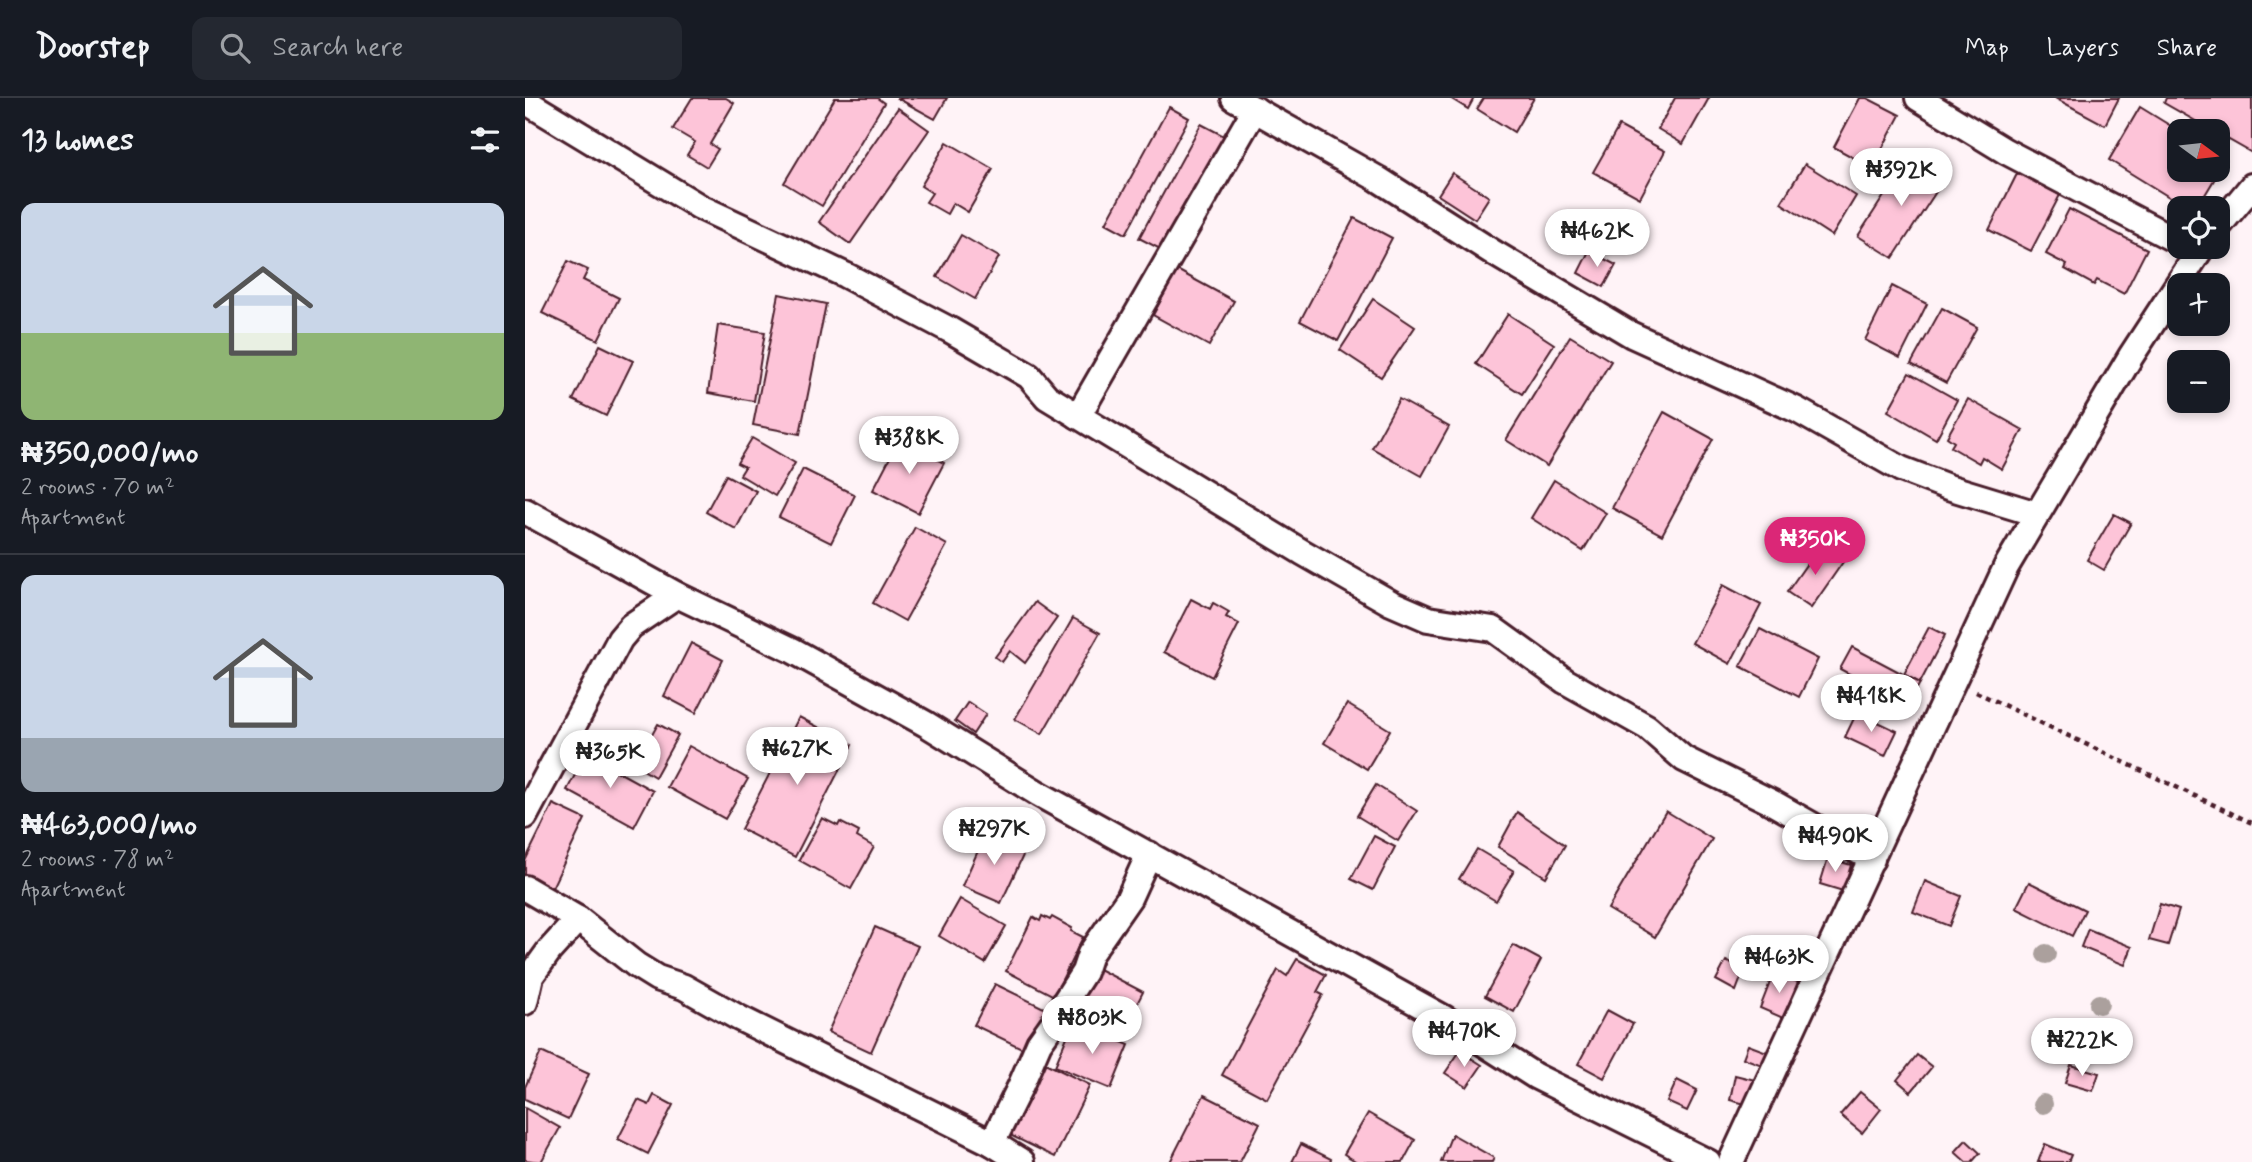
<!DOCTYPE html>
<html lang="en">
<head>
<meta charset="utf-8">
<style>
  body { margin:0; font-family:Mynerve,sans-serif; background:#242831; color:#f1f3f6; height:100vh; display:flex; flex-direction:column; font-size:26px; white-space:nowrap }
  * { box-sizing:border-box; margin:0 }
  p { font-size:23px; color:#9ea1a6 }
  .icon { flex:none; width:38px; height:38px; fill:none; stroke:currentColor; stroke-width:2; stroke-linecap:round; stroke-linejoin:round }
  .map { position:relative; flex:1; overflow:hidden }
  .panel { display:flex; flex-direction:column; background:#171b24; width:525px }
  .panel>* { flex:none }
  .needle { width:46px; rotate:105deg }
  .fabs { position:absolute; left:1642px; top:21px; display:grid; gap:14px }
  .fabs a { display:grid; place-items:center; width:63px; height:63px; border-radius:14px; background:#171b24; box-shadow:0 4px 10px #0003; font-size:35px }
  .price { position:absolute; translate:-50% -60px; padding:0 16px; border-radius:24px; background:#fff; color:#222; font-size:23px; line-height:46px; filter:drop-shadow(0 2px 4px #0008) }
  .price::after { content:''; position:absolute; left:50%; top:42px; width:21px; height:16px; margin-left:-10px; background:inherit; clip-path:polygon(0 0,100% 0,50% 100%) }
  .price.active { background:#db2777; color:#fff }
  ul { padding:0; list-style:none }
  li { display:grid; align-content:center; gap:14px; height:371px; padding:0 21px }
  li+li { border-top:2px solid #363941 }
  li span { display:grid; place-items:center; height:217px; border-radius:14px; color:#555 }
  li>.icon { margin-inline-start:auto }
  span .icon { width:126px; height:126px; fill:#fffc; stroke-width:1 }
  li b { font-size:30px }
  h2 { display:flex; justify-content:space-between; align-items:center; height:84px; padding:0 21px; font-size:30px }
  header { display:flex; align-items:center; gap:42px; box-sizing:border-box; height:98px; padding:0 35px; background:#171b24; border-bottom:2px solid #363941 }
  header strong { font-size:33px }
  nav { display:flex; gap:38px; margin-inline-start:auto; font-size:24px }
  .search { width:490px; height:63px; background:#242831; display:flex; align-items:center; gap:18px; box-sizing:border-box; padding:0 24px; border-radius:14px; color:#9ea1a6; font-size:26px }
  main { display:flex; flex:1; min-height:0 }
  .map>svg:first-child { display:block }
  .building { fill:#fdc4d8; stroke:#4a1f2b; stroke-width:2 }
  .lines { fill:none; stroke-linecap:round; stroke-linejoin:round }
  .minor-casing { stroke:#4a1f2b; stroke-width:30 }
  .path { stroke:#4a1f2b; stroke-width:4.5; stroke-dasharray:5 5; stroke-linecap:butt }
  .minor { stroke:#fff; stroke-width:24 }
  .tree { fill:#aba09d }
</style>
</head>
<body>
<header>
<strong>Doorstep</strong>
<div class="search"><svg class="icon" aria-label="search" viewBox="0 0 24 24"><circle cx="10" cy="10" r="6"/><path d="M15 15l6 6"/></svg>Search here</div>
<nav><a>Map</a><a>Layers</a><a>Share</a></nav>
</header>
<main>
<section class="panel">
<h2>13 homes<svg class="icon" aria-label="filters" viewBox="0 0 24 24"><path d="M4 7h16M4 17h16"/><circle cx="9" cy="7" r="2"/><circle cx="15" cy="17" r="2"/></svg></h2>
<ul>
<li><span style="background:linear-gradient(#c9d6e8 60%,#8fb573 0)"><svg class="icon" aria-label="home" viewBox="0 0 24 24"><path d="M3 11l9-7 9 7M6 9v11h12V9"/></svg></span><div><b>₦350,000/mo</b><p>2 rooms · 70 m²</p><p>Apartment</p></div></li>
<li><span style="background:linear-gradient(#c9d6e8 75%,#9aa5b1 0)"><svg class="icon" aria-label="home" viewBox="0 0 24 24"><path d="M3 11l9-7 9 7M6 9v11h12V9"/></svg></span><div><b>₦463,000/mo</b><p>2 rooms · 78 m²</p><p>Apartment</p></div></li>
</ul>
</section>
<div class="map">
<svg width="1727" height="1064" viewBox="0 0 1727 1064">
  <rect width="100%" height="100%" fill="#fff3f7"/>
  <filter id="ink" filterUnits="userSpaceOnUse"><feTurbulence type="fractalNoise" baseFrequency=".0143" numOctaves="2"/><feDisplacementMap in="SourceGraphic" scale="14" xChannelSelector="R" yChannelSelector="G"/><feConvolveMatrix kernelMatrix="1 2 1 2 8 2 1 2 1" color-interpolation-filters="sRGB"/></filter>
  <g filter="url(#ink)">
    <g class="building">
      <polygon points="167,0 201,0 209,5 185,46 193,51 182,69 162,57 170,44 148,31"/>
      <polygon points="310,0 352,0 359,5 297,108 259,85"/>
      <polygon points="372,0 422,0 410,21"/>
      <polygon points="925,0 949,0 943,11"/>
      <polygon points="959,0 1009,0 989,34 952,11"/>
      <polygon points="1150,0 1184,0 1158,46 1133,31"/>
      <polygon points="1335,0 1342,0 1375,17 1347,70 1309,49"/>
      <polygon points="1530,0 1594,0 1580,27"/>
      <polygon points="1641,0 1727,0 1727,55 1639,5"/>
      <polygon points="644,9 664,20 601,136 581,125"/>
      <polygon points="1615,9 1654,33 1654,72 1692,72 1692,57 1701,62 1672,110 1662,110 1584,62"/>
      <polygon points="373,10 404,32 325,146 294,124"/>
      <polygon points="676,26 699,38 637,152 614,140"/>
      <polygon points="1094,28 1140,53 1115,100 1068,74"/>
      <polygon points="422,44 468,71 443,114 428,105 422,116 401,104 407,95 396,88"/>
      <polygon points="1383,61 1418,83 1368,160 1333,138"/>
      <polygon points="1280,66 1331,98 1307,138 1256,105"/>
      <polygon points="1493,74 1535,97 1506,153 1464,132"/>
      <polygon points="927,75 964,99 950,121 913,97"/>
      <polygon points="1544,111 1622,151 1599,196 1572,182 1569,187 1540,171 1542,167 1521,156"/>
      <polygon points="829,120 867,140 813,243 775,223"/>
      <polygon points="436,137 474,159 450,201 412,179"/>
      <polygon points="1064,153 1091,167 1079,189 1053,175"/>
      <polygon points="43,163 63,172 58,182 94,200 73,242 17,215"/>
      <polygon points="652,172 709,203 684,248 628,217"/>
      <polygon points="1367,188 1402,206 1375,260 1340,242"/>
      <polygon points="254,196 301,206 275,336 228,327"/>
      <polygon points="848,201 890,229 856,279 815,252"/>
      <polygon points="1417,210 1452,229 1421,285 1386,266"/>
      <polygon points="983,216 1029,246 997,296 951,266"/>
      <polygon points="193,227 240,234 229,303 183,295"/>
      <polygon points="1045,238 1086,263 1022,368 981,342"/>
      <polygon points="75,247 108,263 81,318 48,302"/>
      <polygon points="1384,275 1432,302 1411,341 1363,313"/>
      <polygon points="874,301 924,329 897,378 847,350"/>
      <polygon points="1443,301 1498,332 1477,371 1457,359 1454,365 1426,349 1429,344 1422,339"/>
      <polygon points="1139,314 1188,341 1137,437 1087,410"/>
      <polygon points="227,340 270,365 250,398 215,377 220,369 212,365"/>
      <polygon points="374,342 419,365 393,415 348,392"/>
      <polygon points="278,371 330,397 306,445 254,419"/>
      <polygon points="201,377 231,393 211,431 181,414"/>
      <polygon points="1029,382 1081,415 1058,453 1006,420"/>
      <polygon points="1589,416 1606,425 1579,472 1562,462"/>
      <polygon points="390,429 422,447 380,523 348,505"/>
      <polygon points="1295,447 1318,464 1286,510 1262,494"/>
      <polygon points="1198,487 1236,507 1205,566 1167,545"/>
      <polygon points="666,501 685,511 688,505 704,514 701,519 714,526 687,579 639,554"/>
      <polygon points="510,504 532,520 500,565 485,553 477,564 470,559"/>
      <polygon points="548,520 575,535 517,636 490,621"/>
      <polygon points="1404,529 1420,537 1395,585 1379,576"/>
      <polygon points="1235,531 1293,561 1274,599 1215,568"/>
      <polygon points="166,545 198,562 171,615 139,598"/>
      <polygon points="1327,549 1395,585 1383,608 1315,571"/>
      <polygon points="443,604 461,616 448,636 430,623"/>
      <polygon points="822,606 865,632 842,671 799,645"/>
      <polygon points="1332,614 1372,633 1360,658 1320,639"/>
      <polygon points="274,619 327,647 270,759 216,731"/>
      <polygon points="133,626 153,637 130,679 110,667"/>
      <polygon points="164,648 223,681 200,721 142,689"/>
      <polygon points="61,656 128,693 109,729 42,692"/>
      <polygon points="851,687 892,713 873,743 832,718"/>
      <polygon points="28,706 60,721 26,792 0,779 0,763"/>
      <polygon points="1141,713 1187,741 1130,839 1083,811"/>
      <polygon points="992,714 1040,747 1021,779 973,749"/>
      <polygon points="297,720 313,728 315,724 334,734 332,739 349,749 326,791 274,762"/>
      <polygon points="462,733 501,751 476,805 437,788"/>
      <polygon points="849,738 870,749 848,792 826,781"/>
      <polygon points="952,751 989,773 971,803 934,781"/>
      <polygon points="1303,760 1326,767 1318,793 1295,786"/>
      <polygon points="1400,783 1436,798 1424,828 1388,814"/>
      <polygon points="1504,784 1560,812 1547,838 1491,810"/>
      <polygon points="435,801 481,828 460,865 414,838"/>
      <polygon points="1635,806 1654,812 1643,847 1624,842"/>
      <polygon points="517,818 525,822 527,819 547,830 546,833 558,839 529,898 481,873 508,819 515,823"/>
      <polygon points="350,829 393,848 346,954 303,934"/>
      <polygon points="1563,831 1607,849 1600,867 1556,849"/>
      <polygon points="988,847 1016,862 989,914 960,898"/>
      <polygon points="772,861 801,877 792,894 798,897 742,1001 697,977 753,872 762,878"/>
      <polygon points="1201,863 1219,872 1211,893 1191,882"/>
      <polygon points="568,868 618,894 600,929 550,903"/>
      <polygon points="1249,874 1273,884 1258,920 1235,910"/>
      <polygon points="470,886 529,915 509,956 449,927"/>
      <polygon points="1082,912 1108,926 1079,980 1053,966"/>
      <polygon points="548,924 604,947 586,991 530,968"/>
      <polygon points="1223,947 1242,954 1237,967 1218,960"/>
      <polygon points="935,953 957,967 942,989 920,975"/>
      <polygon points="16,954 64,976 43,1021 0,1001 0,989"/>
      <polygon points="1392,957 1407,969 1386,994 1372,982"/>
      <polygon points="520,965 565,987 530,1059 485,1037"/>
      <polygon points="1546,967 1574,975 1568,993 1540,985"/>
      <polygon points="1210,977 1230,982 1224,1007 1205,1002"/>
      <polygon points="1152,982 1172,992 1162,1013 1142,1004"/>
      <polygon points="1335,994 1356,1011 1337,1035 1315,1017"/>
      <polygon points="129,997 148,1007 123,1056 93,1041 113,1002 124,1007"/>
      <polygon points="679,997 735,1025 715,1064 645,1064"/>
      <polygon points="0,1010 35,1030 16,1064 0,1062"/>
      <polygon points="843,1015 890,1042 878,1064 832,1064 819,1056"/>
      <polygon points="927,1036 969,1060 967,1064 916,1064"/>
      <polygon points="1441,1042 1455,1055 1447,1064 1441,1064 1430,1054"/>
      <polygon points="776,1046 806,1061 805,1064 767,1064"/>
      <polygon points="1520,1046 1546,1057 1543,1064 1513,1064"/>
    </g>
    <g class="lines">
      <defs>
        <g id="minor">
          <polyline points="709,0 853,81 969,155 1107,237 1272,312 1376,371 1423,389 1512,416"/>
          <polyline points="1393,0 1480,53 1654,144"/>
          <polyline points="0,3 175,109 320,177 425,232 504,278 522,299 777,454 866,505 903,521 968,531 1040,583 1122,629 1159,661 1248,705 1347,761"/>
          <polyline points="1692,130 1727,88"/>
          <polyline points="553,318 730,11"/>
          <polyline points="0,413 152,497 267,552 401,626 514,696 919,920 1010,978 1183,1064"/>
          <polyline points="0,718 95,541 106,528 152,497"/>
          <polyline points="0,790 53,821 111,867 132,880 159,889 214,920 467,1045 497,1064"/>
          <polyline points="0,904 6,878 24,853 53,821"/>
          <polyline points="467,1045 495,989 514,945 538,911 539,905 559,874 565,856 604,800 624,756"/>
          <polyline points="1206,1064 1481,469 1606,258 1677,149"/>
        </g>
      </defs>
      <use href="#minor" class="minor-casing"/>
      <polyline class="path" points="1451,594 1727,725"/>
      <use href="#minor" class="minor"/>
    </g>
    <g class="tree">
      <circle cx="1521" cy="856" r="10"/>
      <circle cx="1574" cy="906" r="10"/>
      <circle cx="1518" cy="1006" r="10"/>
    </g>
  </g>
</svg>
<div class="fabs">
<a><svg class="needle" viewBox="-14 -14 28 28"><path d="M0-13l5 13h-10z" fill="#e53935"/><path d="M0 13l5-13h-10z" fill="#9ea1a6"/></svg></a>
<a><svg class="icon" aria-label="locate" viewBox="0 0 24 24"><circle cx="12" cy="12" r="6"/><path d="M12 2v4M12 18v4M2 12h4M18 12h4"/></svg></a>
<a>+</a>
<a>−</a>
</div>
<b class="price" style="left:1376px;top:110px">₦392K</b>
<b class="price" style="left:1072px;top:171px">₦462K</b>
<b class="price" style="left:384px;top:378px">₦388K</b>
<b class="price active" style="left:1290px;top:479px">₦350K</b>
<b class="price" style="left:1346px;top:636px">₦418K</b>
<b class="price" style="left:272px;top:689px">₦627K</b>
<b class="price" style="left:85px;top:692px">₦365K</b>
<b class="price" style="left:469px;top:769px">₦297K</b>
<b class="price" style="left:1310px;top:776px">₦490K</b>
<b class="price" style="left:1254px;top:897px">₦463K</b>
<b class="price" style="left:567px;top:958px">₦803K</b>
<b class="price" style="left:939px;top:971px">₦470K</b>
<b class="price" style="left:1557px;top:980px">₦222K</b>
</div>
</main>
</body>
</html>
